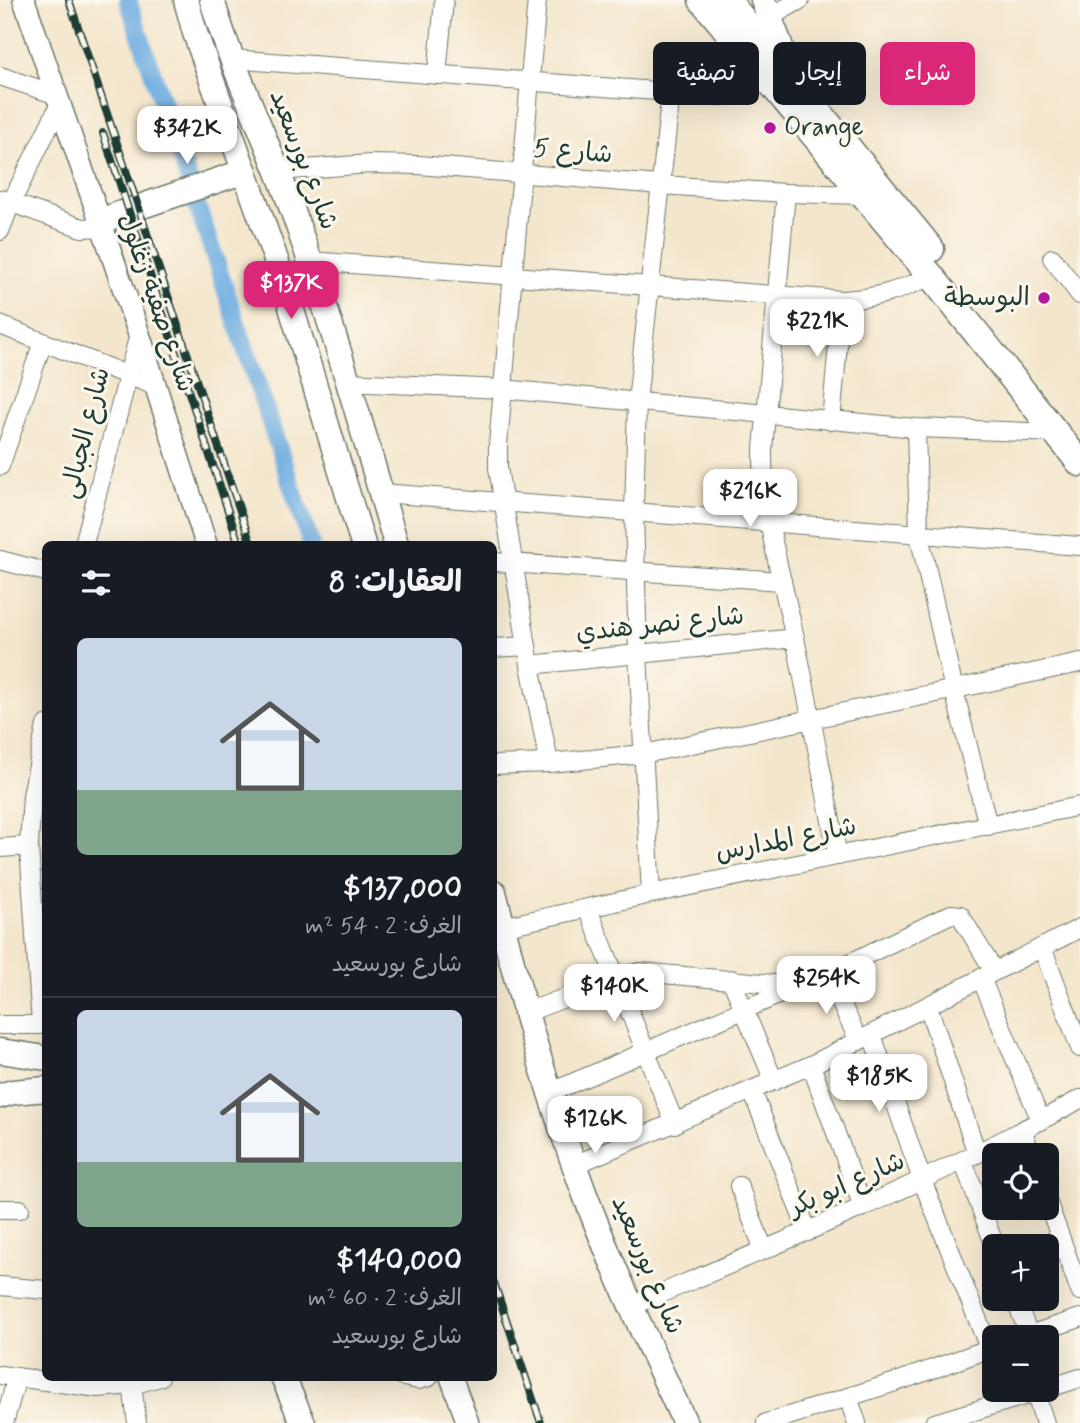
<!DOCTYPE html>
<html lang="ar">
<head>
<meta charset="utf-8">
<style>
  body { margin:0; font-family:Mynerve,"Playpen Sans Arabic",sans-serif; background:#242831; color:#f1f3f6; direction:rtl; height:100vh; display:flex; flex-direction:column; font-size:26px; white-space:nowrap }
  * { box-sizing:border-box; margin:0 }
  p { font-size:23px; color:#9ea1a6 }
  .icon { flex:none; width:38px; height:38px; fill:none; stroke:currentColor; stroke-width:2; stroke-linecap:round; stroke-linejoin:round }
  .map { position:relative; flex:1; overflow:hidden; direction:ltr }
  .sheet { position:absolute; left:42px; top:541px; width:455px; height:840px; display:flex; flex-direction:column; background:#171b24; border-radius:10px; box-shadow:0 7px 28px #0002; direction:rtl }
  .sheet>* { flex:none }
  .banner { position:absolute; left:518px; top:42px; width:457px; height:63px; direction:rtl; display:flex; gap:14px }
  .tools { position:absolute; left:982px; top:1143px; display:grid; gap:14px }
  .tools a { display:grid; place-items:center; width:77px; height:77px; border-radius:10px; background:#171b24; box-shadow:0 7px 28px #0002; font-size:35px }
  .price { position:absolute; translate:-50% -60px; padding:0 16px; border-radius:14px; background:#fff; color:#222; font-size:23px; line-height:46px; filter:drop-shadow(0 2px 4px #0008) }
  .price::after { content:''; position:absolute; left:50%; top:42px; width:21px; height:16px; margin-left:-10px; background:inherit; clip-path:polygon(0 0,100% 0,50% 100%) }
  .price.on { background:#db2777; color:#fff }
  ul { padding:0; list-style:none }
  li { display:grid; align-content:center; gap:14px; height:371px; padding:0 35px }
  li+li { border-top:2px solid #363941 }
  li span { display:grid; place-items:center; height:217px; border-radius:10px; color:#555 }
  li>.icon { margin-inline-start:auto }
  span .icon { width:126px; height:126px; fill:#fffc; stroke-width:1 }
  li b { font-size:30px }
  h2 { display:flex; justify-content:space-between; align-items:center; height:84px; padding:0 35px; font-size:30px }
  .tag { padding:0 24px; border-radius:10px; background:#171b24; box-shadow:0 7px 28px #0002; font-size:24px; line-height:63px }
  .tag.on { background:#db2777; color:#fff }
  .map>svg:first-child { display:block }
  .lines { fill:none; stroke-linecap:round; stroke-linejoin:round }
  .canal { stroke:#6eade1; stroke-width:18 }
  .minor-casing { stroke:#6a7869; stroke-width:20 }
  .tertiary-casing { stroke:#6a7869; stroke-width:24 }
  .secondary-casing { stroke:#6a7869; stroke-width:27 }
  .primary-casing { stroke:#6a7869; stroke-width:29 }
  .minor { stroke:#fff; stroke-width:18 }
  .tertiary { stroke:#fff; stroke-width:21 }
  .secondary { stroke:#fff; stroke-width:24 }
  .primary { stroke:#fff; stroke-width:26 }
  .rail-casing { stroke:#1f3d34; stroke-width:8 }
  .rail { stroke:#fbf7ec; stroke-width:5; stroke-dasharray:16; stroke-linecap:butt }
  .poi-dot { fill:#b5179e; stroke:#fbf7ec; stroke-width:2.5 }
  .labels { text-anchor:middle; dominant-baseline:central; stroke-width:6; stroke-linejoin:round; paint-order:stroke }
  .poi-label { font-size:26px; fill:#1f3d34; stroke:#fbf7ec; text-anchor:start }
  .street-label { font-size:26px; fill:#1f3d34; stroke:#fbf7ec }
</style>
</head>
<body>
<div class="map">
<svg width="1080" height="1423" viewBox="0 0 1080 1423">
  <rect width="100%" height="100%" fill="#fbf7ec"/>
  <filter id="ink" filterUnits="userSpaceOnUse"><feTurbulence type="fractalNoise" baseFrequency=".0143" numOctaves="2"/><feDisplacementMap in="SourceGraphic" scale="14" xChannelSelector="R" yChannelSelector="G"/><feConvolveMatrix kernelMatrix="1 2 1 2 8 2 1 2 1" color-interpolation-filters="sRGB"/></filter>
  <filter id="wash" filterUnits="userSpaceOnUse"><feTurbulence type="fractalNoise" baseFrequency=".00686" numOctaves="4" result="noise"/><feDisplacementMap in="SourceGraphic" scale="28" xChannelSelector="R" yChannelSelector="G"/><feGaussianBlur stdDeviation="1.57" result="paint"/><feColorMatrix in="noise" values="0 0 0 0 0 0 0 0 0 0 0 0 0 0 0 0 0 1.4 0 .05"/><feComposite in="paint" operator="in"/></filter>
  <g filter="url(#wash)">
    <rect width="100%" height="100%" fill="#f4e6cc"/>
    <g class="lines">
      <polyline class="canal" points="128,0 311,544"/>
    </g>
  </g>
  <g filter="url(#ink)">
    <g class="lines">
      <defs>
        <g id="minor">
          <polyline points="537,0 498,445 498,468 530,665 549,763"/>
          <polyline points="770,17 800,0"/>
          <polyline points="231,59 722,96 770,81"/>
          <polyline points="437,75 444,0"/>
          <polyline points="0,76 57,95"/>
          <polyline points="278,171 370,164 419,165 660,185 786,193 863,195"/>
          <path d="M786 193 763 449C762 513 781 573 794 634 810 708 823 782 838 856"/>
          <polyline points="1,199 82,228 101,227"/>
          <polyline points="0,231 11,203 59,106"/>
          <polyline points="1052,258 1080,295"/>
          <path d="M310 261 842 300C879 298 898 291 931 276"/>
          <polyline points="0,325 155,386"/>
          <polyline points="347,382 502,389 916,428 1058,433"/>
          <polyline points="831,421 842,300"/>
          <polyline points="916,428 919,535 954,690 988,826"/>
          <polyline points="0,466 43,342"/>
          <polyline points="381,493 1080,546"/>
          <polyline points="84,544 139,334"/>
          <polyline points="0,560 46,572"/>
          <polyline points="494,562 782,581"/>
          <polyline points="494,648 527,646"/>
          <polyline points="530,665 795,638"/>
          <polyline points="494,765 549,763 644,754 1080,663"/>
          <polyline points="0,848 29,846"/>
          <polyline points="651,894 638,654 634,512 637,402 671,92"/>
          <polyline points="588,909 675,1124"/>
          <polyline points="502,927 651,894 1080,806"/>
          <polyline points="1042,947 1080,1048"/>
          <polyline points="827,974 859,1041"/>
          <polyline points="981,978 1041,1121"/>
          <polyline points="731,979 774,1081"/>
          <polyline points="928,1006 977,1154"/>
          <polyline points="525,1013 617,978 640,972 797,986"/>
          <polyline points="0,1025 46,1025"/>
          <polyline points="41,1025 29,846 32,796 46,725"/>
          <polyline points="872,1035 922,1180 989,1348"/>
          <polyline points="811,1065 863,1207"/>
          <polyline points="752,1091 808,1232"/>
          <polyline points="549,1093 827,974 951,914 960,915 994,971"/>
          <polyline points="1023,1131 1031,1155"/>
          <polyline points="963,1161 995,1246"/>
          <polyline points="574,1165 811,1065 1080,928"/>
          <polyline points="739,1186 764,1250"/>
          <polyline points="1046,1198 1080,1291"/>
          <polyline points="0,1209 20,1209"/>
          <polyline points="0,1286 46,1290"/>
          <polyline points="1015,1298 1029,1335"/>
          <path d="M631 1306C783 1242 936 1180 1080 1099"/>
          <polyline points="1023,1337 1080,1318"/>
          <polyline points="0,1375 98,1388 132,1385 160,1377"/>
          <polyline points="131,1377 137,1423"/>
          <polyline points="404,1377 418,1380 429,1377"/>
          <polyline points="1046,1389 1080,1378"/>
          <polyline points="1035,1392 1045,1423"/>
          <polyline points="848,1397 857,1423"/>
          <polyline points="4,1423 17,1377"/>
          <polyline points="766,1423 902,1380 994,1347"/>
          <polyline points="934,1423 1044,1390"/>
        </g>
        <g id="tertiary">
          <polyline points="24,0 139,334 206,544"/>
          <polyline points="451,1377 468,1423"/>
        </g>
        <g id="secondary">
          <polyline points="186,0 195,33 280,271 363,544"/>
          <path d="M212 0C233 72 267 138 292 209 331 319 363 432 396 544"/>
          <polyline points="763,0 780,44 788,73"/>
          <polyline points="101,227 110,217 245,171"/>
          <path d="M494 892C521 1001 551 1108 592 1213 620 1285 653 1354 685 1423"/>
          <polyline points="0,1051 46,1058"/>
          <polyline points="0,1096 13,1092 46,1089"/>
          <polyline points="283,1377 303,1423"/>
        </g>
        <g id="primary">
          <polyline points="702,0 931,276 1080,463"/>
          <polyline points="727,0 931,249"/>
        </g>
      </defs>
      <use href="#minor" class="minor-casing"/>
      <use href="#tertiary" class="tertiary-casing"/>
      <use href="#secondary" class="secondary-casing"/>
      <use href="#primary" class="primary-casing"/>
      <use href="#minor" class="minor"/>
      <use href="#tertiary" class="tertiary"/>
      <use href="#secondary" class="secondary"/>
      <use href="#primary" class="primary"/>
      <defs>
        <g id="rail">
          <polyline points="69,0 251,544"/>
          <polyline points="103,133 239,544"/>
          <polyline points="494,1283 541,1423"/>
        </g>
      </defs>
      <use href="#rail" class="rail-casing"/>
      <use href="#rail" class="rail"/>
    </g>
  </g>
  <g class="poi-dot">
    <circle cx="770" cy="128" r="7"/>
    <circle cx="1044" cy="298" r="7"/>
  </g>
  <g class="labels">
    <g class="poi-label">
      <text x="784" y="128">Orange</text>
      <text x="1030" y="298" text-anchor="end">البوسطة</text>
    </g>
    <g class="street-label">
      <text transform="translate(573 152) rotate(5)">شارع 5</text>
      <text transform="translate(303 160) rotate(69)">شارع بورسعيد</text>
      <text transform="translate(156 303) rotate(71)">شارع صفية زغلول</text>
      <text transform="translate(86 433) rotate(-76)">شارع الجبالى</text>
      <text transform="translate(660 625) rotate(-6)">شارع نصر هندي</text>
      <text transform="translate(786 840) rotate(-11)">شارع المدارس</text>
      <text transform="translate(847 1185) rotate(-24)">شارع ابو بكر</text>
      <text transform="translate(647 1265) rotate(67)">شارع بورسعيد</text>
    </g>
  </g>
</svg>
<div class="tools">
<a><svg class="icon" aria-label="locate" viewBox="0 0 24 24"><circle cx="12" cy="12" r="6"/><path d="M12 2v4M12 18v4M2 12h4M18 12h4"/></svg></a>
<a>+</a>
<a>−</a>
</div>
<b class="price" style="left:187px;top:166px">$342K</b>
<b class="price on" style="left:291px;top:321px">$137K</b>
<b class="price" style="left:817px;top:359px">$221K</b>
<b class="price" style="left:750px;top:529px">$216K</b>
<b class="price" style="left:826px;top:1016px">$254K</b>
<b class="price" style="left:614px;top:1024px">$140K</b>
<b class="price" style="left:879px;top:1114px">$185K</b>
<b class="price" style="left:595px;top:1156px">$126K</b>
<div class="banner">
<a class="tag on">شراء</a>
<a class="tag">إيجار</a>
<a class="tag">تصفية</a>
</div>
<section class="sheet">
<h2>العقارات: 8<svg class="icon" aria-label="filters" viewBox="0 0 24 24"><path d="M4 7h16M4 17h16"/><circle cx="9" cy="7" r="2"/><circle cx="15" cy="17" r="2"/></svg></h2>
<ul>
<li><span style="background:linear-gradient(#c9d6e8 70%,#7fa58c 0)"><svg class="icon" aria-label="home" viewBox="0 0 24 24"><path d="M3 11l9-7 9 7M6 9v11h12V9"/></svg></span><div><b>$137,000</b><p>الغرف: 2 · 54 m²</p><p>شارع بورسعيد</p></div></li>
<li><span style="background:linear-gradient(#c9d6e8 70%,#7fa58c 0)"><svg class="icon" aria-label="home" viewBox="0 0 24 24"><path d="M3 11l9-7 9 7M6 9v11h12V9"/></svg></span><div><b>$140,000</b><p>الغرف: 2 · 60 m²</p><p>شارع بورسعيد</p></div></li>
</ul>
</section>
</div>
</body>
</html>
